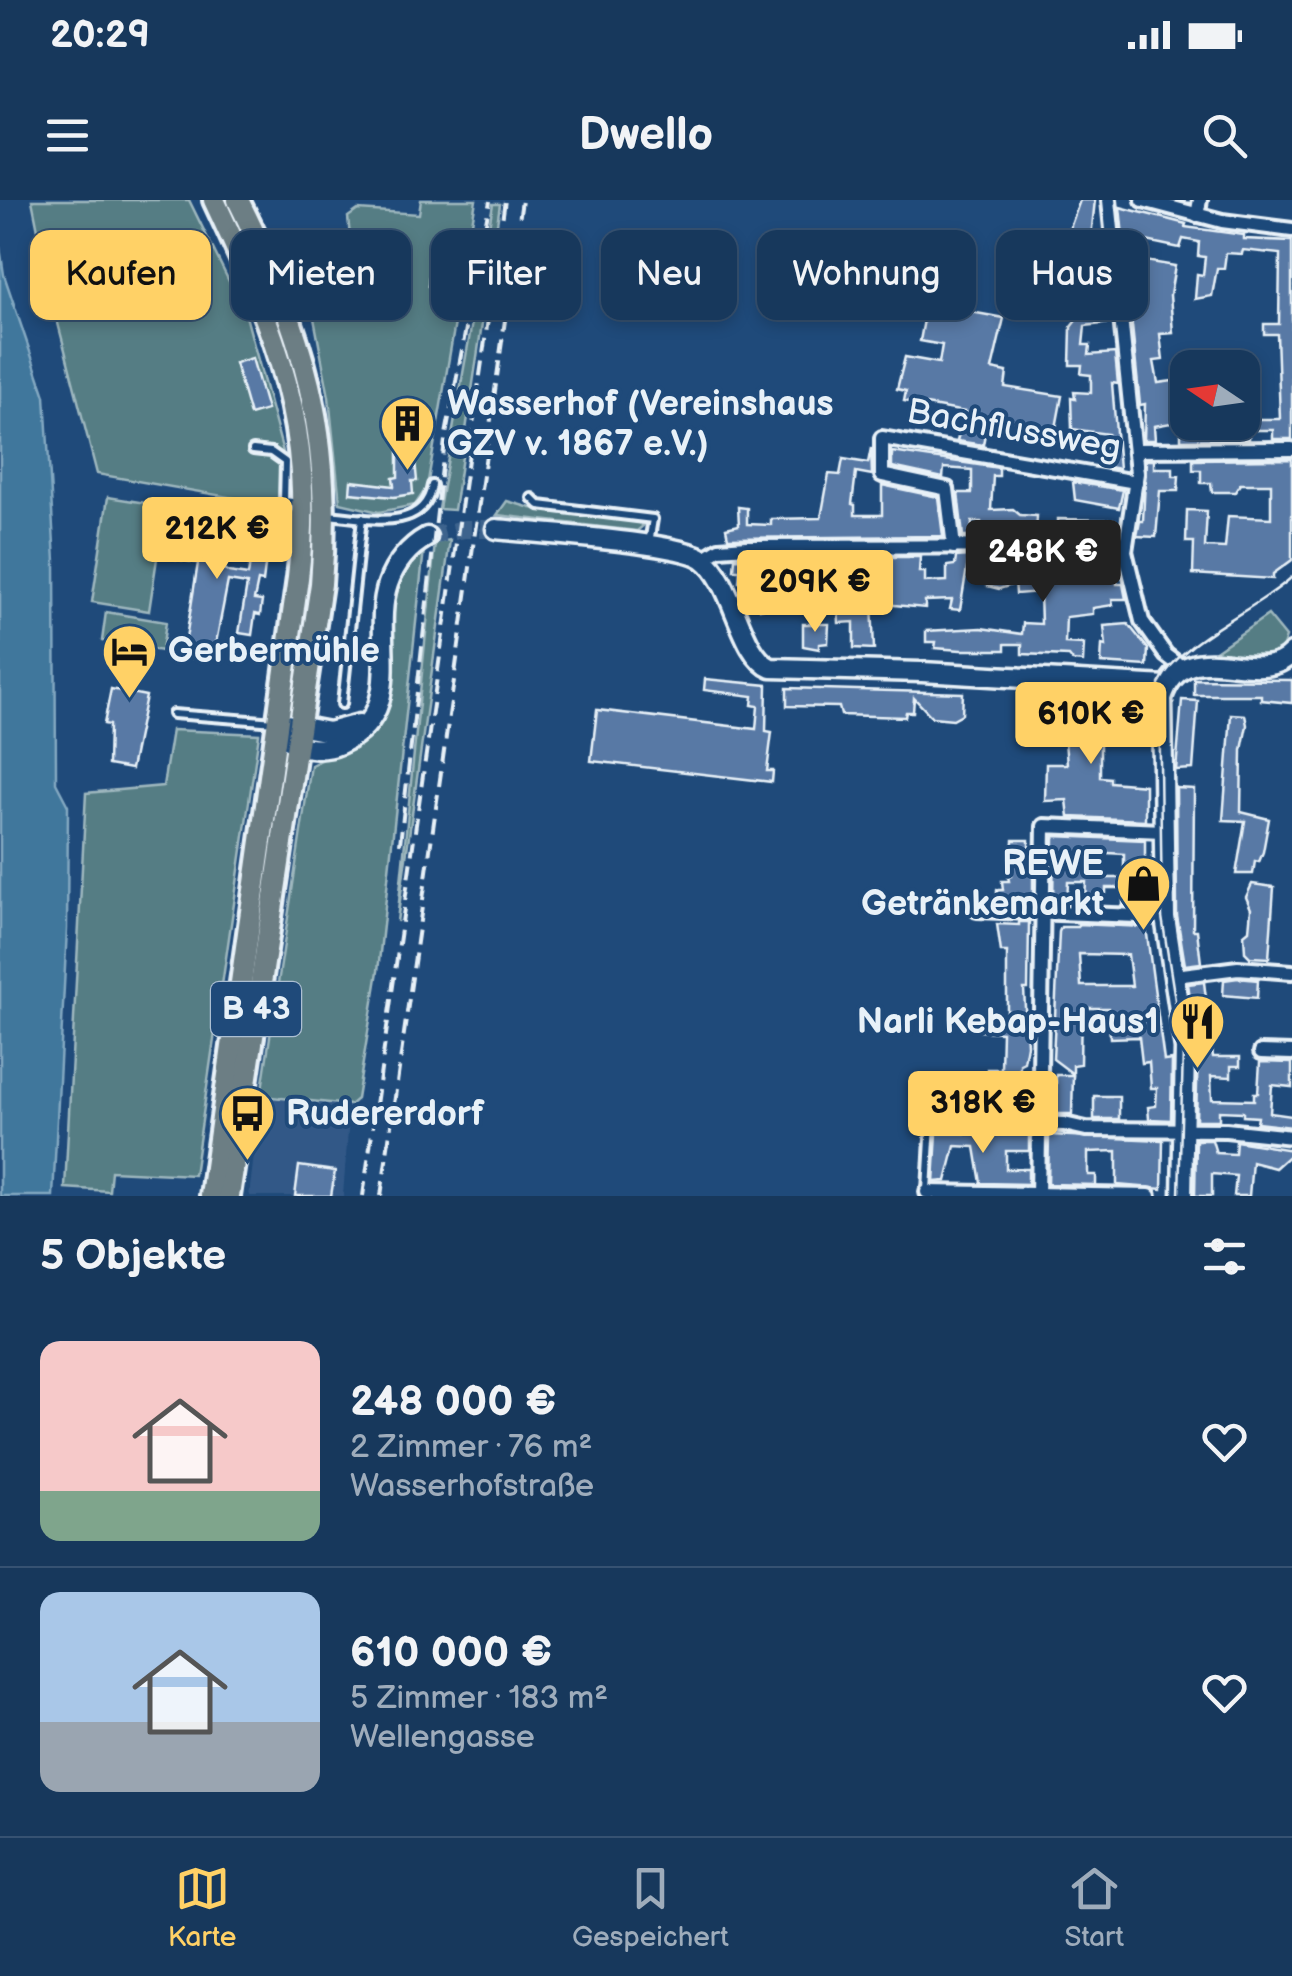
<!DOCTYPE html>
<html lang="de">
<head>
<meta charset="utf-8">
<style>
  body { margin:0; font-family:"Balsamiq Sans",sans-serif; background:#203f62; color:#f1f3f6; height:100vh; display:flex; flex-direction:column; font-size:38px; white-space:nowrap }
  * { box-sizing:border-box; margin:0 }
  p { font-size:32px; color:#9eacbb }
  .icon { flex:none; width:55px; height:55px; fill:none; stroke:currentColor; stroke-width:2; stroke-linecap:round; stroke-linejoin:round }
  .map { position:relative; height:996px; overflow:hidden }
  .details { display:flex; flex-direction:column; background:#17385c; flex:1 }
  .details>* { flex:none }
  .guide { position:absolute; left:30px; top:30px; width:1232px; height:90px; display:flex; gap:20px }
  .needle { width:65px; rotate:283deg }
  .tools { position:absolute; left:1170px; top:150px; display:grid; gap:20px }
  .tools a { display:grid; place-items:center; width:90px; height:90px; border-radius:20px; background:#17385c; box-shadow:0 5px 15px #0003,0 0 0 2px #365272; font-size:50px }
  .price { position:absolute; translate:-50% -85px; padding:0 22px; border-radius:10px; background:#ffd166; color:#111; font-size:32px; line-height:65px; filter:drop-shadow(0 2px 5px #0008) }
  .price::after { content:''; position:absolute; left:50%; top:60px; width:30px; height:22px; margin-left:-15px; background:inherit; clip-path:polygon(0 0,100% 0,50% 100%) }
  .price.current { background:#222; color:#fff }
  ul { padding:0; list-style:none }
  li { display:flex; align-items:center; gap:30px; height:250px; padding:0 40px }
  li+li { border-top:2px solid #365272 }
  li span { display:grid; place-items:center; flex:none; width:280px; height:200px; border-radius:20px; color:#555 }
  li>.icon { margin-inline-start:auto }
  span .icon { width:120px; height:120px; fill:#fffc; stroke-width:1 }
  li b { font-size:42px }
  h2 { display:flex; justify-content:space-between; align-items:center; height:120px; padding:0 40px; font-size:42px }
  .chip { padding:0 35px; border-radius:20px; background:#17385c; box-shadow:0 5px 15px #0003,0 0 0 2px #365272; font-size:35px; line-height:90px }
  .chip.current { background:#ffd166; color:#111 }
  .status { display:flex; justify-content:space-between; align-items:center; height:70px; padding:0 50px; background:#17385c; direction:ltr }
  .status svg { height:28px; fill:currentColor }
  header { display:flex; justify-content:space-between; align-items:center; height:130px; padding:0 40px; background:#17385c; font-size:45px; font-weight:700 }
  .tab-bar { display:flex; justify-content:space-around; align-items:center; height:140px; border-top:2px solid #365272; background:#17385c; font-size:28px; color:#9eacbb }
  .tab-bar a { display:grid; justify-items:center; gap:5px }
  .tab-bar .current { color:#ffd166 }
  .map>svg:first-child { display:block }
  .built { fill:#305887 }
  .green { fill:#547d84; stroke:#9eb7be; stroke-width:2.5 }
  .water { fill:#40779c; stroke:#83a8c1; stroke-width:2.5 }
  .building { fill:#5879a5; stroke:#e8f1f8; stroke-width:2.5; fill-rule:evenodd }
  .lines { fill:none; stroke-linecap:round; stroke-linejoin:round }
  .tertiary-tunnel { stroke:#3d638d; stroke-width:18; stroke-dasharray:18 9; stroke-linecap:butt }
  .service-casing { stroke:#e8f1f8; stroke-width:14 }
  .minor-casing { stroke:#e8f1f8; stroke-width:20 }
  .tertiary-casing { stroke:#e8f1f8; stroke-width:25 }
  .secondary-casing { stroke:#e8f1f8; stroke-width:25 }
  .primary-casing { stroke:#e8f1f8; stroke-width:28 }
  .service { stroke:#1f4a7a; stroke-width:6 }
  .minor { stroke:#1f4a7a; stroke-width:12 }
  .tertiary { stroke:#1f4a7a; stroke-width:18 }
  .secondary { stroke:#1f4a7a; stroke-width:18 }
  .primary { stroke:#6c7e84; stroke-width:20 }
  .tram { stroke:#e8f1f8; stroke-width:2.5 }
  .rail { stroke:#e8f1f8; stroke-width:4; stroke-dasharray:15 8; stroke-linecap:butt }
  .labels { text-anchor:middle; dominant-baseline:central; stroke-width:8; stroke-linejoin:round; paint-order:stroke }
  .shield { fill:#1f4a7a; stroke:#acbfd2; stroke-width:2.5 }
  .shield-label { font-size:32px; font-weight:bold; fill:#e8f1f8 }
  .poi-label { font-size:35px; font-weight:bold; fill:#e8f1f8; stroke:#1f4a7a; text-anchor:start }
  .street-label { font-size:35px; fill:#e8f1f8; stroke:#1f4a7a }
</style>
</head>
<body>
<div class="status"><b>20:29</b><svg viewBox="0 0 49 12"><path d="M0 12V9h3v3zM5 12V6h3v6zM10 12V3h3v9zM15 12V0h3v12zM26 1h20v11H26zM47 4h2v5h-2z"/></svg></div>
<header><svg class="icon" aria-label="menu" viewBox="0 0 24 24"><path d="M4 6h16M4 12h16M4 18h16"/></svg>Dwello<svg class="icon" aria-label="search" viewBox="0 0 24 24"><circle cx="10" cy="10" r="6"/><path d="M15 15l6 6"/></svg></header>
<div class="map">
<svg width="1292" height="996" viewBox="0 0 1292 996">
  <rect width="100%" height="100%" fill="#1f4a7a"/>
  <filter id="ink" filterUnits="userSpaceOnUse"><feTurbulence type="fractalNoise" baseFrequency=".01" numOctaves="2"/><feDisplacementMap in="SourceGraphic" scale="20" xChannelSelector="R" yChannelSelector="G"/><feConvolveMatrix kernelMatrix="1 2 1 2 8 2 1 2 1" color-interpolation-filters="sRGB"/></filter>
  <g filter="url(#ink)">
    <polygon class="built" points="261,896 350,905 343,996 249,996"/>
    <g class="green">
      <polygon points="32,0 189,0 246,116 283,252 280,306 97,274 52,100"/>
      <polygon points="421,0 476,0 427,287 415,305 379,312 340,303 329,197 310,97 354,75 348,17 358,10 419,14"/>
      <polygon points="493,4 500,4 454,310 439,309"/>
      <polygon points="108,297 165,306 149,411 92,402"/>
      <polygon points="507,301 531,308 639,322 643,326 637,331 497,315"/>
      <polygon points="450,340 397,722 435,343"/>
      <path d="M424 349 378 771 357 899 350 905 261 896 311 565C331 554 357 548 372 531 410 488 378 434 397 386 403 371 413 361 424 349Z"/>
      <polygon points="106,412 166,422 162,451 102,441"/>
      <polygon points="1268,415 1286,437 1282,449 1276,454 1210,455"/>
      <polygon points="172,530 259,534 194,975 111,971 109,991 65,988 86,593 163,586"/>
    </g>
    <polygon class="water" points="0,47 4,75 45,196 55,361 56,583 68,606 67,729 53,996 0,996"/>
    <g class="building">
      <polygon points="1080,0 1095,0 1090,47 1065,42"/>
      <polygon points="1120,7 1186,24 1185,27 1244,35 1244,39 1292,41 1292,239 1273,239 1273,230 1249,230 1249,239 1181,240 1181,222 1193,222 1193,229 1216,229 1216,225 1240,225 1242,219 1280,219 1277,134 1264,134 1264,124 1279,124 1280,54 1243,50 1242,54 1226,53 1224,68 1217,68 1212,96 1195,99 1197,74 1203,75 1205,57 1198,56 1199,42 1183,39 1180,48 1142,40 1145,61 1175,66 1170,95 1173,133 1160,134 1163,160 1154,161 1158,183 1173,181 1177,209 1188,207 1188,220 1154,226 1155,240 1144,240 1145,204 1140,205"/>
      <polygon points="432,45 458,48 451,89 428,86"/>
      <polygon points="1108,91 1112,123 1085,126 1083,145 1090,145 1089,155 1115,153 1118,184 1112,183 1119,269 1103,266 1108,234 1072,229 1071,198 1075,199 1074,192 1091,193 1091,175 1081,174 1082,165 1070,165 1071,127 1078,118 1075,94"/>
      <polygon points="927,104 1004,118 992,169 1007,172 1005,187 1062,196 1056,228 988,216 983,245 957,241 965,212 904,201 906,191 897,189 905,157 939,163 942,145 920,141"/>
      <polygon points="252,158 267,210 250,215 235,163"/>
      <polygon points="871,248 872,275 856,272 852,304 855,305 855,315 882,315 882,285 938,297 943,336 728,338 726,328 739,325 738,307 747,308 747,324 771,325 771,319 821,318 829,274 840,275 843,259 868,263"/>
      <polygon points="414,250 417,281 412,281 413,294 394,297 350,293 351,281 394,286 393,278 398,277 398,252"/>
      <polygon points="892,252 999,268 999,276 993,276 991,310 1013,309 1020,315 1037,316 1036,335 982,336 981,322 972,322 971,336 963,336 958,293 972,293 972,270 944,268 943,278 892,267"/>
      <polygon points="1292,259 1292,360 1273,374 1273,379 1193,374 1194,342 1186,342 1187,310 1207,311 1205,347 1225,348 1228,316 1271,318 1271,284 1240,284 1235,292 1212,292 1211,283 1201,283 1201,270 1193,270 1193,260"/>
      <polygon points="1146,260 1154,260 1154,268 1173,268 1173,276 1179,276 1178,291 1160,291 1156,337 1137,336 1140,321 1143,321"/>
      <polygon points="1073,282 1123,290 1119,308 1075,300"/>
      <polygon points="1058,319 1115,320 1111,336 1058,335"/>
      <polygon points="205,321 259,329 256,350 229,346 225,369 229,372 248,375 251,356 266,358 263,382 258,381 254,400 262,401 260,415 255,414 252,435 239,433 247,384 228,381 214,453 200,450 199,459 183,457 198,363 165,357 168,337 201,342"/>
      <polygon points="969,356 960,410 950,409 952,400 925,401 925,408 872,403 874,449 854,448 854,422 839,423 838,404 852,406 854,388 782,388 782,396 798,399 760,409 754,388 744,388 744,382 739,382 740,370 734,370 735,358 876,362 876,357 920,357 919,372 925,372 925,382 947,381 947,366 955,365 956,357"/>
      <polygon points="1036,356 1116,357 1117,384 1123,384 1126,399 1112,399 1113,405 1093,408 1093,414 1066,417 1065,443 1084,444 1083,462 1073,461 1069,456 1022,454 1022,444 1005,444 1005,450 961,450 935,448 936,442 926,442 926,431 981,428 1022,434 1023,423 1041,424 1040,392 1016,394 1015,381 1015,384 999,389 987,386 983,380 983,362 999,359 1014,361 1015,380 1037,379"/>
      <polygon points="803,424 829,424 828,443 819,444 819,449 803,446"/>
      <polygon points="1128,424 1148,449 1147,466 1101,463 1102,445 1106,446 1104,426"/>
      <polygon points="705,479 767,485 766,531 772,532 767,571 773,571 772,582 591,561 597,510 756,529 758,506 752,505 753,496 704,490"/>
      <polygon points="1194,479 1292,480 1292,503 1261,500 1261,495 1194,495"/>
      <polygon points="787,488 963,493 962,514 953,519 932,517 914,498 913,512 906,512 905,517 841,515 839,507 787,506"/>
      <polygon points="111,489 146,496 131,569 108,565 109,525 104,524"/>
      <polygon points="1084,494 1107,495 1104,526 1120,526 1121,541 1100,542 1100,577 1110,578 1110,582 1145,585 1145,620 1069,617 1067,600 1045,601 1046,564 1067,564 1061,497 1083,499"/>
      <polygon points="1182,500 1198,501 1193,569 1176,570"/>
      <polygon points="1231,514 1245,515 1247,525 1242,550 1241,612 1269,619 1263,652 1259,662 1255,661 1253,674 1236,674 1245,621 1223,620"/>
      <polygon points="1176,588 1194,589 1193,730 1197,730 1201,763 1185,765 1177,716"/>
      <path d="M1054 636 1145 640V706L1123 705V688H1106V693H1095V701L1085 700 1086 682H1068L1067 703H1053ZM1090 652 1124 654V678H1089Z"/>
      <polygon points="1013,640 1029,640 1029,659 1033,659 1033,702 997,701 997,690 1003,690 1002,681 1009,681 1008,676 1011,676"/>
      <polygon points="1252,684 1274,687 1269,758 1250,757 1245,752 1244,734 1249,730 1251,709 1246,697"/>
      <polygon points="1019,722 1029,722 1028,789 1024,789 1027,845 1024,862 1020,864 1019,897 1030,897 1029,913 933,911 934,878 987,879 987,869 1001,869 1002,832 980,831 981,820 1007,821 1007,752 1001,752 997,724 1019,725"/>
      <path d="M1078 724 1146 727 1164 861 1172 860 1171 920 1149 919 1148 907 1156 906 1157 888H1151L1149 862 1142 863 1139 837 1110 838 1108 808H1081L1080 864 1073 865V874L1053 859 1059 732 1061 727H1078ZM1079 754 1128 755 1132 786H1081Z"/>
      <polygon points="1238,778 1258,780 1257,798 1223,795 1224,780"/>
      <polygon points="1204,782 1213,857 1240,857 1240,866 1231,866 1231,877 1211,876 1212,899 1254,900 1254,893 1258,893 1260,862 1292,863 1292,887 1272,885 1270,913 1292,916 1292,927 1257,923 1258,917 1243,916 1243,912 1219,911 1219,920 1196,920 1198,849 1188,784"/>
      <polygon points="1056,875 1073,875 1072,914 1056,914"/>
      <rect x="1094" y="896" width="25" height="23"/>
      <polygon points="937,933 1029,934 1029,951 1006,951 1006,969 1028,969 1028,984 981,983 975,947 955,946 946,981 934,982"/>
      <polygon points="1049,935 1163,940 1162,989 1117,985 1117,951 1088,952 1088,975 1096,975 1096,985 1048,984"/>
      <polygon points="1196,940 1212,940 1216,953 1235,954 1236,941 1292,950 1292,953 1275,968 1252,962 1249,996 1234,996 1236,976 1212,974 1212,996 1195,996"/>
      <polygon points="299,966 335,971 331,996 295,996"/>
    </g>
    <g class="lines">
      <polyline class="tertiary-tunnel" points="427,337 464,329 496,329"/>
      <defs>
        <g id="service">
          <polyline points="253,250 271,252 285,262 284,301 300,303"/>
          <polyline points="532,298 539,305 653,319 649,343"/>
          <path d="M327 315C362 317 424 335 432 285"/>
          <polyline points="342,504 362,318"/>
          <polyline points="1117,510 1129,510 1131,521 1160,520"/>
          <polyline points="173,514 276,522"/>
          <polyline points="927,990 931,922"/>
        </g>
        <g id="minor">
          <polyline points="1109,0 1137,273 1125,351 1142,421 1166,455 1183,468"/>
          <polyline points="1143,0 1222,21 1292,30"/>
          <polyline points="1197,15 1200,0"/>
          <polyline points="1135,250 1292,249"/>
          <polyline points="954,347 947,289 882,275 882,238 1136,282"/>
          <polyline points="703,359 719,349 747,347 1125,346"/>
          <polyline points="977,710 1165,717"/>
          <polyline points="1175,776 1238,768 1292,772"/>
          <polyline points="1261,852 1292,853"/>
          <polyline points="931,921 1064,924 1086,929 1226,930 1292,937"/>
          <polyline points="927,992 1149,996"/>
          <polyline points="1038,996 1044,626 1163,631"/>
        </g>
        <g id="tertiary">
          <path d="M496 329C532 333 681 342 703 359 734 382 740 455 771 468L922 472 1166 486"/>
          <polyline points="287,524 329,532 359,524"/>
          <path d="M288 540C302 550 325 551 340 544 410 513 370 437 388 384 395 364 409 347 427 337"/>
        </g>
        <path id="secondary" d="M1182 996 1185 849 1165 717 1162 498C1185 428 1258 491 1292 453"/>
        <g id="primary">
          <path d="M211 996 298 378C316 228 276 132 214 0"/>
          <path d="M229 996 321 384C334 234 304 133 238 0"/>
        </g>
      </defs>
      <use href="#service" class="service-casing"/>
      <use href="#minor" class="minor-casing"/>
      <use href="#tertiary" class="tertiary-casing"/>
      <use href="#secondary" class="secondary-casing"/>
      <use href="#primary" class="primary-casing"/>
      <use href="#service" class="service"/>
      <use href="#minor" class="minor"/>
      <use href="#tertiary" class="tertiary"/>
      <use href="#secondary" class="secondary"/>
      <use href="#primary" class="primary"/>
      <path class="tram" d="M1179 996 1183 851 1162 717 1159 484C1181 438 1254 412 1292 377"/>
      <g class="rail">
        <polyline points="400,644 445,240 490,1"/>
        <polyline points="363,996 505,0"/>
        <polyline points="381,996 522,0"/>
      </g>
    </g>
  </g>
  <defs>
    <symbol id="building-pin" viewBox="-11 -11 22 30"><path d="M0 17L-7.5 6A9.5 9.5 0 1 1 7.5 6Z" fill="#ffd166" stroke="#1f4a7a"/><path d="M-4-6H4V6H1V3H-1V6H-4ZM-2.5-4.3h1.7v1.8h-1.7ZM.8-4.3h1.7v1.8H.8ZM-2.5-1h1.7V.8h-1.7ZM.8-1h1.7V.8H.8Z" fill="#111"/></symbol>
    <symbol id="hotel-pin" viewBox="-11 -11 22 30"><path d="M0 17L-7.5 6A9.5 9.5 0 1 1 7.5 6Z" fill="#ffd166" stroke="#1f4a7a"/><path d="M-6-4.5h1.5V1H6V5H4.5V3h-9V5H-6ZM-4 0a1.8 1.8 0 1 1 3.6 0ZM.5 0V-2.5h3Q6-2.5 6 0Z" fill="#111"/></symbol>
    <symbol id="shop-pin" viewBox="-11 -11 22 30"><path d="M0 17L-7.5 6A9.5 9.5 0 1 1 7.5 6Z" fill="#ffd166" stroke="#1f4a7a"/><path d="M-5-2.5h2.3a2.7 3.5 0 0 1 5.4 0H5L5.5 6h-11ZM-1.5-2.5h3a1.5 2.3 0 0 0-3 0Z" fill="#111"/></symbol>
    <symbol id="restaurant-pin" viewBox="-11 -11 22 30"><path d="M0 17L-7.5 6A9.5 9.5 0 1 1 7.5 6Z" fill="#ffd166" stroke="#1f4a7a"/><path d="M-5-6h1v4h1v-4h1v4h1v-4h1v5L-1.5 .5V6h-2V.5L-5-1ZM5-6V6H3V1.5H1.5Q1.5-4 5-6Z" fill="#111"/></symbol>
    <symbol id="bus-pin" viewBox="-11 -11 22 30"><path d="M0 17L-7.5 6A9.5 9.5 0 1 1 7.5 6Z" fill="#ffd166" stroke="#1f4a7a"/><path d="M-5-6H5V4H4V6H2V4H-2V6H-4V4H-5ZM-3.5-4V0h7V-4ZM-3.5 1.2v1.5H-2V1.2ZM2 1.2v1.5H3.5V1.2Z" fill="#111"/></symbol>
  </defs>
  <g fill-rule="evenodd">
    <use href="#building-pin" x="376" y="192" width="63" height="86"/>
    <use href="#hotel-pin" x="98" y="420" width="63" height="86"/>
    <use href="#shop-pin" x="1112" y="652" width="63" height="86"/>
    <use href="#restaurant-pin" x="1166" y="790" width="63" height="86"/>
    <use href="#bus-pin" x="216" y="882" width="63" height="86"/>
  </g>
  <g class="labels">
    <rect class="shield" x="211" y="782" width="90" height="54" rx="8"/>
    <g class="shield-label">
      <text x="256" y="809">B 43</text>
    </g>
    <g class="poi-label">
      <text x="447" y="204">Wasserhof (Vereinshaus<tspan x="447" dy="40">GZV v. 1867 e.V.)</tspan></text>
      <text x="168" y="451">Gerbermühle</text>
      <text x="1104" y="664" text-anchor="end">REWE<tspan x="1104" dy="40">Getränkemarkt</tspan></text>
      <text x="1159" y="822" text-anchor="end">Narli Kebap-Haus1</text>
      <text x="286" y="914">Rudererdorf</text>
    </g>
    <g class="street-label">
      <text transform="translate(1014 230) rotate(10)">Bachflussweg</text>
    </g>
  </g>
</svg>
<div class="tools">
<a><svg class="needle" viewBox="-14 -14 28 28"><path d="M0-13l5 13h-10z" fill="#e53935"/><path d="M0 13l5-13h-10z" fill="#9eacbb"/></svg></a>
</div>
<b class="price" style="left:217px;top:382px">212K €</b>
<b class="price current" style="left:1043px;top:405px">248K €</b>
<b class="price" style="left:815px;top:435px">209K €</b>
<b class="price" style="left:1091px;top:567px">610K €</b>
<b class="price" style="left:983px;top:956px">318K €</b>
<div class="guide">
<a class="chip current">Kaufen</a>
<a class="chip">Mieten</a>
<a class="chip">Filter</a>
<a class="chip">Neu</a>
<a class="chip">Wohnung</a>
<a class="chip">Haus</a>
</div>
</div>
<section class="details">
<h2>5 Objekte<svg class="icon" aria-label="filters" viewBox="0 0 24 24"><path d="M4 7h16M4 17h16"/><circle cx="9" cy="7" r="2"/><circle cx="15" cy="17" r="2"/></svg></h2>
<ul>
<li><span style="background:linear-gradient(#f6c9c9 75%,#7fa58c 0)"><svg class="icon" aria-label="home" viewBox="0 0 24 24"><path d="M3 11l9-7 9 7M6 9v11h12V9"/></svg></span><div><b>248 000 €</b><p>2 Zimmer · 76 m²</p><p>Wasserhofstraße</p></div><svg class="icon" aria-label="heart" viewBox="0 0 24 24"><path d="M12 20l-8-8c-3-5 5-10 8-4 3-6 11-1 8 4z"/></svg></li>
<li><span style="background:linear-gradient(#a9c7e8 65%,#9aa5b1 0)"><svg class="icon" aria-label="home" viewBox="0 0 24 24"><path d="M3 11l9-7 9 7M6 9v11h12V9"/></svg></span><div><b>610 000 €</b><p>5 Zimmer · 183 m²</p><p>Wellengasse</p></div><svg class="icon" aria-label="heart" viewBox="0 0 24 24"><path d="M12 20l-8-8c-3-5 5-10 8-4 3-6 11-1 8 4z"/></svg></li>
</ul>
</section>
<nav class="tab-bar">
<a class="current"><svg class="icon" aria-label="map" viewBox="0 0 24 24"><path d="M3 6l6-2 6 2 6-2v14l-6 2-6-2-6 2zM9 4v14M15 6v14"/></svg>Karte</a>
<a><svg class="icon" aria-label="saved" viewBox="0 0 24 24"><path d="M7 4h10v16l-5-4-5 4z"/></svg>Gespeichert</a>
<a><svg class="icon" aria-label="home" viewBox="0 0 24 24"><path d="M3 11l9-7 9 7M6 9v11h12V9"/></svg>Start</a>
</nav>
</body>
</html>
